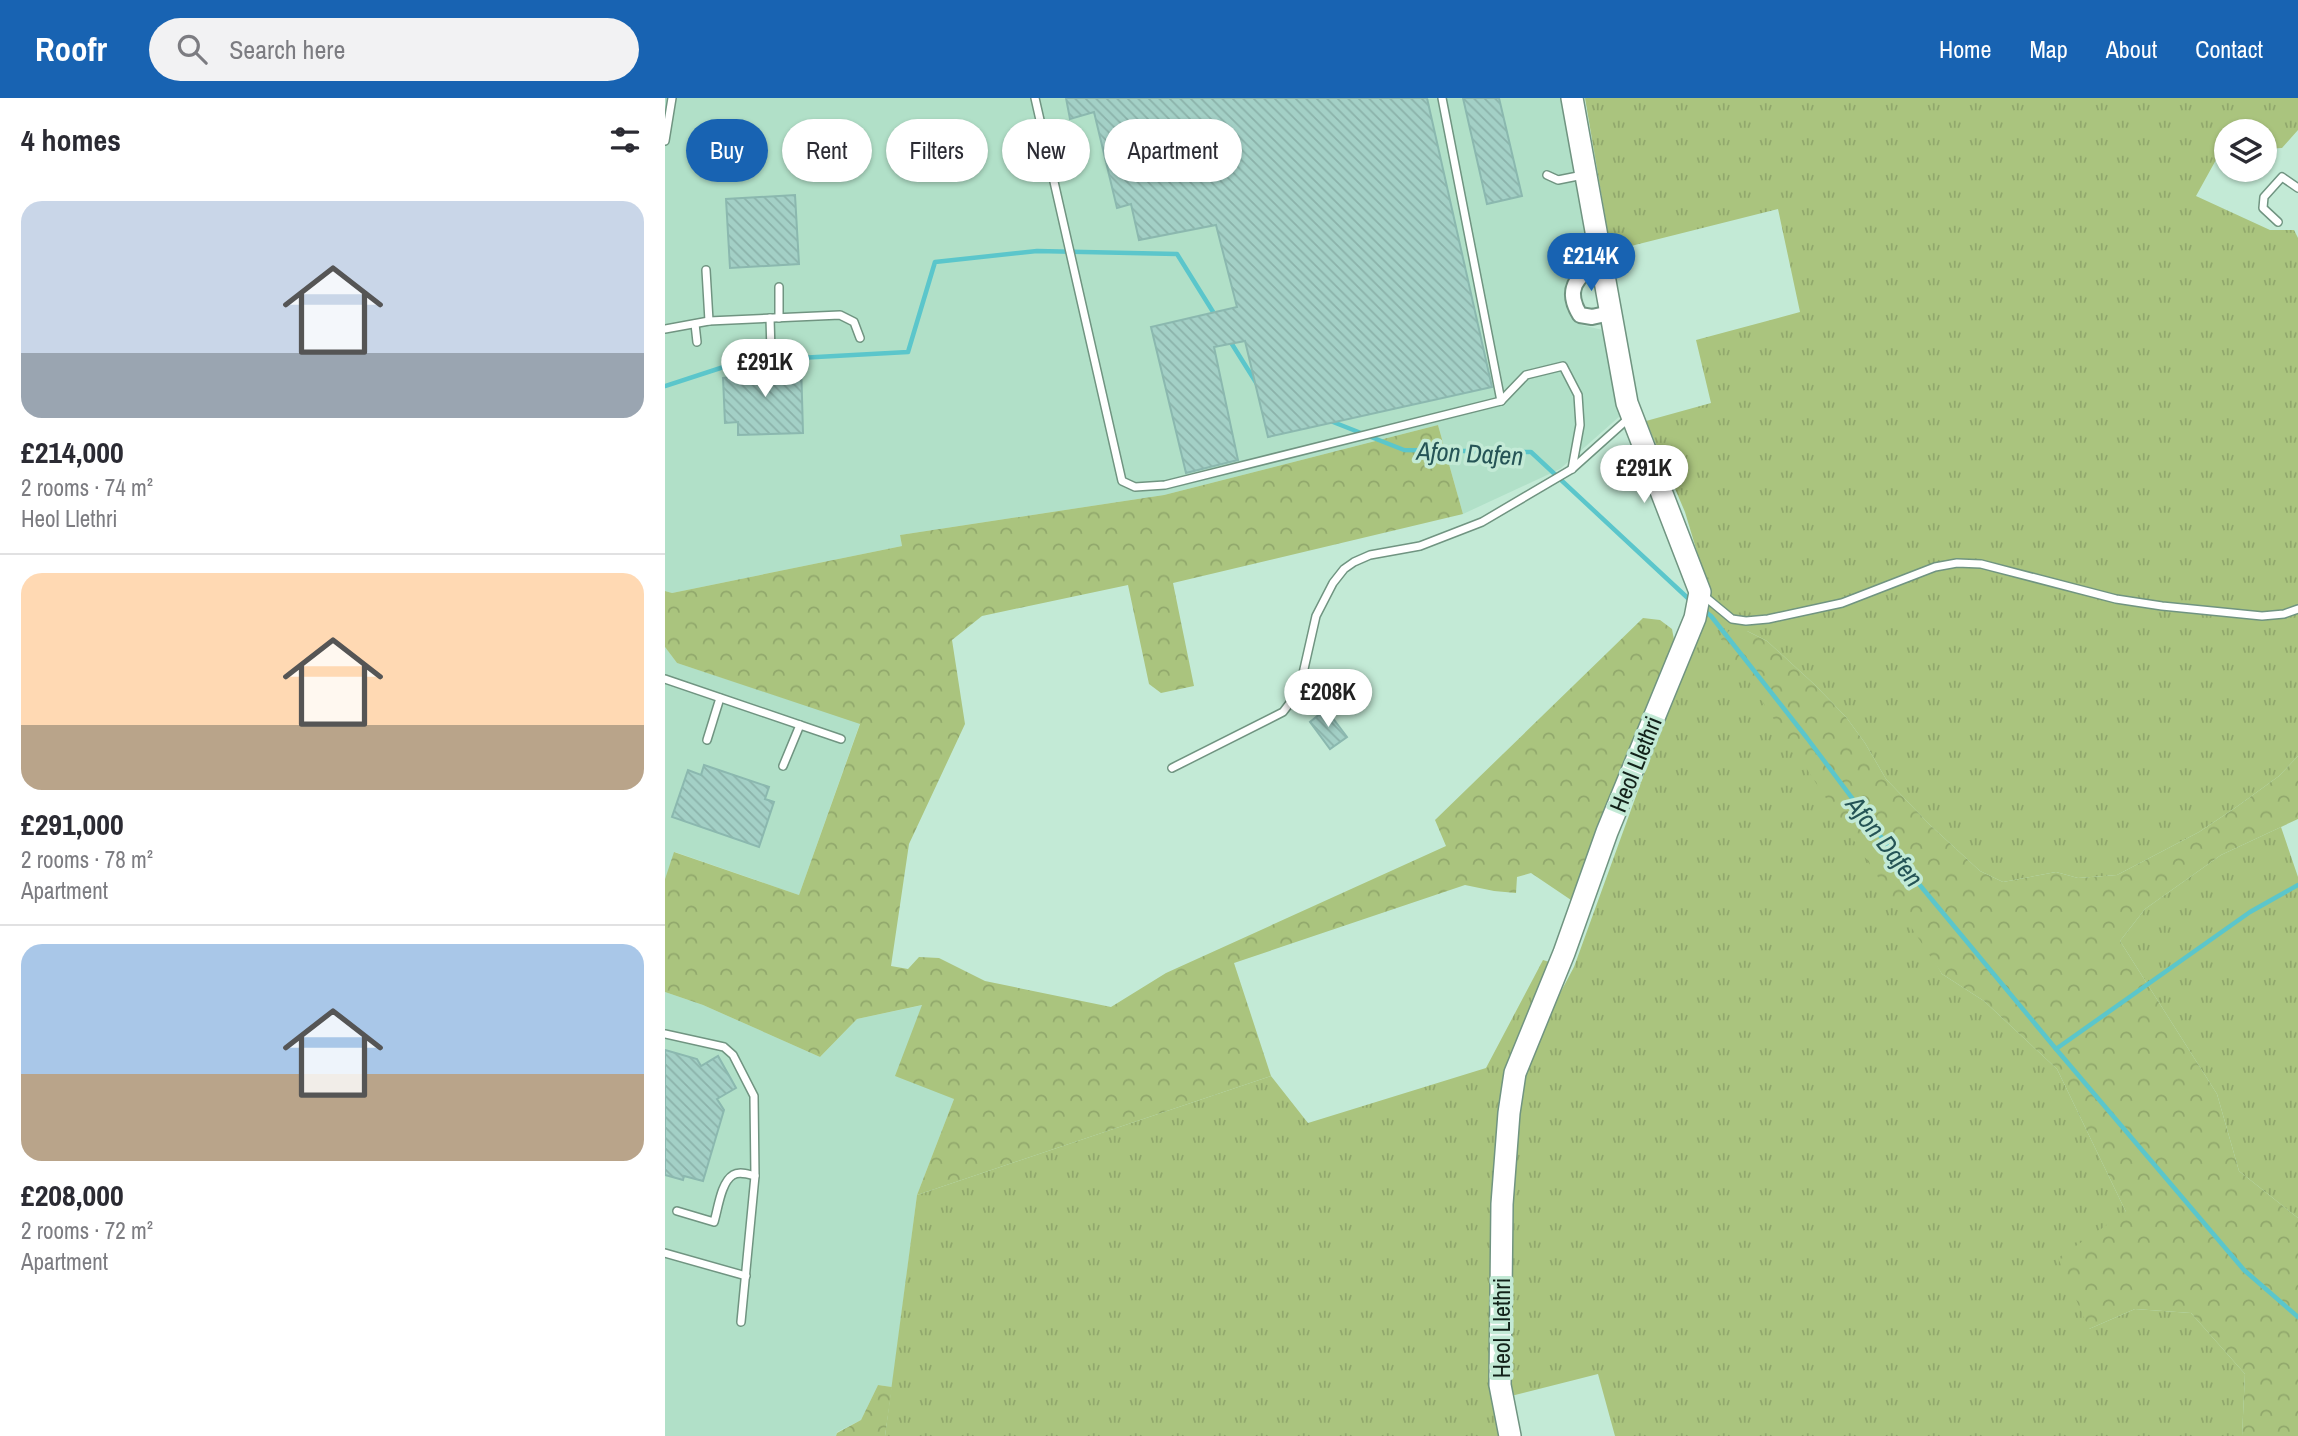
<!DOCTYPE html>
<html lang="en">
<head>
<meta charset="utf-8">
<style>
  body { margin:0; font-family:"Archivo Narrow",sans-serif; background:#f2f2f3; color:#2b2b33; height:100vh; display:flex; flex-direction:column; font-size:26px; white-space:nowrap }
  * { box-sizing:border-box; margin:0 }
  p { font-size:23px; color:#7c7c81 }
  .icon { flex:none; width:38px; height:38px; fill:none; stroke:currentColor; stroke-width:2; stroke-linecap:round; stroke-linejoin:round }
  .map { position:relative; flex:1; overflow:hidden }
  .sheet { display:flex; flex-direction:column; background:#fff; width:665px }
  .sheet>* { flex:none }
  .banner { position:absolute; left:21px; top:21px; width:665px; height:63px; display:flex; gap:14px }
  .tools { position:absolute; left:1549px; top:21px; display:grid; gap:14px }
  .tools a { display:grid; place-items:center; width:63px; height:63px; border-radius:50%; background:#fff; box-shadow:0 2px 5px #0004; font-size:35px }
  .price { position:absolute; translate:-50% -60px; padding:0 16px; border-radius:24px; background:#fff; color:#222; font-size:23px; line-height:46px; filter:drop-shadow(0 2px 4px #0008) }
  .price::after { content:''; position:absolute; left:50%; top:42px; width:21px; height:16px; margin-left:-10px; background:inherit; clip-path:polygon(0 0,100% 0,50% 100%) }
  .price.active { background:#1863b2; color:#fff }
  ul { padding:0; list-style:none }
  li { display:grid; align-content:center; gap:14px; height:371px; padding:0 21px }
  li+li { border-top:2px solid #e1e1e2 }
  li span { display:grid; place-items:center; height:217px; border-radius:21px; color:#555 }
  li>.icon { margin-inline-start:auto }
  span .icon { width:126px; height:126px; fill:#fffc; stroke-width:1 }
  li b { font-size:30px }
  h2 { display:flex; justify-content:space-between; align-items:center; height:84px; padding:0 21px; font-size:30px }
  .pill { padding:0 24px; border-radius:32px; background:#fff; box-shadow:0 2px 5px #0004; font-size:24px; line-height:63px }
  .pill.active { background:#1863b2; color:#fff }
  header { display:flex; align-items:center; gap:42px; box-sizing:border-box; height:98px; padding:0 35px; background:#1863b2; color:#fff }
  header strong { font-size:33px }
  nav { display:flex; gap:38px; margin-inline-start:auto; font-size:24px }
  .search { width:490px; height:63px; background:#f2f2f3; display:flex; align-items:center; gap:18px; box-sizing:border-box; padding:0 24px; border-radius:38px; color:#7c7c81; font-size:26px }
  main { display:flex; flex:1; min-height:0 }
  .map>svg:first-child { display:block }
  .built { fill:#b1e0c8 }
  .grass { fill:url(#grass-tufts) }
  .forest { fill:url(#forest-crowns) }
  .lines { fill:none; stroke-linecap:round; stroke-linejoin:round }
  .stream { stroke:#5bc6cb; stroke-width:4.5 }
  .building { fill:url(#building-back-hatch); stroke:#8bb8af; stroke-width:2 }
  .lane-casing { stroke:#709481; stroke-width:10 }
  .street-casing { stroke:#709481; stroke-width:18 }
  .secondary-casing { stroke:#709481; stroke-width:24 }
  .lane { stroke:#fff; stroke-width:7 }
  .street { stroke:#fff; stroke-width:14 }
  .secondary { stroke:#fff; stroke-width:21 }
  .labels { text-anchor:middle; dominant-baseline:central; stroke-width:7; stroke-linejoin:round; paint-order:stroke }
  .street-label { font-size:24px; fill:#122119; stroke:#c3ead6 }
  .water-label { font-size:26px; font-style:italic; fill:#255456; stroke:#c3ead6 }
</style>
</head>
<body>
<header>
<strong>Roofr</strong>
<div class="search"><svg class="icon" aria-label="search" viewBox="0 0 24 24"><circle cx="10" cy="10" r="6"/><path d="M15 15l6 6"/></svg>Search here</div>
<nav><a>Home</a><a>Map</a><a>About</a><a>Contact</a></nav>
</header>
<main>
<section class="sheet">
<h2>4 homes<svg class="icon" aria-label="filters" viewBox="0 0 24 24"><path d="M4 7h16M4 17h16"/><circle cx="9" cy="7" r="2"/><circle cx="15" cy="17" r="2"/></svg></h2>
<ul>
<li><span style="background:linear-gradient(#c9d6e8 70%,#9aa5b1 0)"><svg class="icon" aria-label="home" viewBox="0 0 24 24"><path d="M3 11l9-7 9 7M6 9v11h12V9"/></svg></span><div><b>£214,000</b><p>2 rooms · 74 m²</p><p>Heol Llethri</p></div></li>
<li><span style="background:linear-gradient(#ffd9b3 70%,#b9a48a 0)"><svg class="icon" aria-label="home" viewBox="0 0 24 24"><path d="M3 11l9-7 9 7M6 9v11h12V9"/></svg></span><div><b>£291,000</b><p>2 rooms · 78 m²</p><p>Apartment</p></div></li>
<li><span style="background:linear-gradient(#a9c7e8 60%,#b9a48a 0)"><svg class="icon" aria-label="home" viewBox="0 0 24 24"><path d="M3 11l9-7 9 7M6 9v11h12V9"/></svg></span><div><b>£208,000</b><p>2 rooms · 72 m²</p><p>Apartment</p></div></li>
</ul>
</section>
<div class="map">
<svg width="1633" height="1338" viewBox="0 0 1633 1338">
  <defs>
    <pattern id="grass-tufts" width="24" height="20" patternUnits="userSpaceOnUse" patternTransform="scale(1.75)"><rect width="24" height="20" fill="#aac47e"/><path d="M3 7l-1-3M5 7V3M7 7l1-3M15 17l-1-3M17 17v-4M19 17l1-3" fill="none" stroke="#91a86c"/></pattern>
    <pattern id="forest-crowns" width="20" height="18" patternUnits="userSpaceOnUse" patternTransform="scale(1.75)"><rect width="20" height="18" fill="#aac47e"/><path d="M2 6a3 3 0 1 1 6 0M12 15a3 3 0 1 1 6 0" fill="none" stroke="#91a86c"/></pattern>
    <pattern id="building-back-hatch" width="6" height="6" patternUnits="userSpaceOnUse" patternTransform="scale(1.75)"><rect width="6" height="6" fill="#a3d0c6"/><path d="M-1 5l2 2M0 0l6 6M5-1l2 2" fill="none" stroke="#8bb2aa"/></pattern>
  </defs>
  <rect width="100%" height="100%" fill="#c3ead6"/>
  <g class="built">
    <polygon points="0,0 895,0 926,163 909,176 900,194 902,212 916,227 938,232 955,318 895,371 798,416 773,327 499,397 235,437 237,448 7,495 0,493"/>
    <polygon points="0,549 12,565 195,625 134,797 10,754 0,781"/>
    <polygon points="0,894 38,907 155,959 192,921 258,907 289,1001 252,1097 227,1289 213,1287 196,1322 172,1334 171,1338 0,1338"/>
  </g>
  <g class="grass">
    <polygon points="920,0 1633,0 1633,32 1617,50 1600,51 1600,33 1561,33 1561,52 1557,51 1531,98 1605,132 1629,132 1633,140 1633,658 1614,678 1570,710 1534,734 1452,777 1413,780 1391,774 1338,784 1315,773 1264,726 1221,681 1200,645 1181,619 1150,587 1102,543 1082,533 1277,876 1319,903 1392,971 1461,1114 1424,1231 1470,1211 1526,1215 1580,1276 1577,1338 950,1338 933,1276 842,1299 842,1122 857,980 878,927 909,869 1012,585 1041,484 1020,414 981,323 1046,305 1031,242 1135,214 1113,111 946,153"/>
    <polygon points="1616,729 1633,779 1633,1120 1574,1073 1552,996 1455,843 1480,811 1556,757"/>
    <polygon points="878,862 894,867 844,1015 845,1338 220,1338 252,1097 606,978 643,1025 821,970"/>
  </g>
  <g class="forest">
    <polygon points="773,327 798,416 508,485 529,588 496,595 484,586 463,487 317,518 287,542 300,626 244,746 226,868 243,871 254,859 274,860 320,883 446,909 501,875 781,748 770,722 978,520 995,522 1007,531 1010,547 898,831 906,802 866,775 852,779 851,795 829,793 800,787 569,865 606,978 252,1097 289,1001 230,978 257,907 192,921 155,959 38,907 0,894 0,781 9,754 134,797 195,626 12,565 0,549 0,493 7,495 237,448 235,437 499,397"/>
    <polygon points="1067,530 1082,533 1102,543 1150,587 1181,619 1200,645 1221,681 1264,726 1315,773 1338,784 1391,774 1413,780 1452,777 1534,734 1570,710 1614,678 1633,658 1633,721 1556,757 1480,811 1455,843 1552,996 1574,1073 1633,1120 1633,1338 1577,1338 1580,1276 1526,1215 1470,1211 1424,1231 1393,1160 1461,1114 1392,971 1319,903 1277,876 1056,541"/>
    <polygon points="213,1287 227,1289 220,1338 171,1338 172,1335 196,1322"/>
  </g>
  <g class="lines">
    <g class="stream">
      <polyline points="565,243 592,286"/>
      <polyline points="0,288 77,263 243,254 270,164 372,153 512,156 550,217"/>
      <polyline points="663,322 739,352 866,354 1027,504"/>
      <polyline points="1037,511 1046,518 1142,640 1229,756 1391,951 1579,1172 1633,1219"/>
      <polyline points="1391,951 1585,814 1633,787"/>
    </g>
  </g>
  <g class="building">
    <polygon points="401,0 762,0 827,289 603,339 580,243 549,249 573,362 521,375 486,229 572,209 551,127 474,142 466,106 452,110 429,14 405,21"/>
    <polygon points="798,0 834,0 857,98 822,106"/>
    <polygon points="130,97 134,166 65,170 61,101"/>
    <polygon points="136,264 138,335 73,337 73,324 60,325 58,280 70,279 70,267"/>
    <polygon points="661,611 682,639 665,651 645,624"/>
    <polygon points="39,667 104,689 100,701 109,704 94,749 7,719 23,672 36,677"/>
    <polygon points="0,952 32,961 36,968 53,958 71,990 52,1001 59,1012 38,1083 19,1078 18,1082 0,1077"/>
  </g>
  <g class="lines">
    <defs>
      <g id="lane">
        <polyline points="370,0 457,383 470,389 500,387 836,303 861,277 898,268 913,297 915,327 907,371"/>
        <polyline points="777,0 836,303"/>
        <polyline points="0,43 7,0"/>
        <polyline points="882,77 893,82 918,77"/>
        <polyline points="1613,124 1598,110 1599,99 1617,79 1633,90"/>
        <polyline points="41,172 44,223"/>
        <polyline points="114,189 114,220"/>
        <polyline points="105,220 106,254"/>
        <polyline points="30,226 32,244"/>
        <polyline points="0,231 44,223 175,217 189,224 195,240"/>
        <polyline points="1038,497 1067,521 1081,523 1103,521 1177,505 1270,469 1292,465 1316,466 1451,501 1497,508 1597,518 1619,516 1633,511"/>
        <polyline points="0,581 176,641"/>
        <polyline points="42,642 55,600"/>
        <polyline points="118,668 135,627"/>
        <polyline points="507,670 618,614 634,593 651,518 668,485 679,471 689,464 705,457 755,448 817,424 907,371 965,319"/>
        <polyline points="0,936 59,949 68,957 89,998 90,1078 76,1224"/>
        <path d="M12 1113 49 1124C53 1111 56 1084 68 1077 74 1073 83 1076 90 1078"/>
        <polyline points="0,1155 81,1178"/>
      </g>
      <path id="street" d="M935 166C910 177 900 193 915 217L927 219 945 215"/>
      <polyline id="secondary" points="845,1338 835,1287 837,1106 844,1015 850,975 899,855 942,734 1030,520 1035,494 962,305 907,0"/>
    </defs>
    <use href="#lane" class="lane-casing"/>
    <use href="#street" class="street-casing"/>
    <use href="#secondary" class="secondary-casing"/>
    <use href="#lane" class="lane"/>
    <use href="#street" class="street"/>
    <use href="#secondary" class="secondary"/>
  </g>
  <g class="labels">
    <g class="street-label">
      <text transform="translate(970 666) rotate(-68)">Heol Llethri</text>
      <text transform="translate(836 1230) rotate(-90)">Heol Llethri</text>
    </g>
    <g class="water-label">
      <text transform="translate(805 355) rotate(3)">Afon Dafen</text>
      <text transform="translate(1220 743) rotate(52)">Afon Dafen</text>
    </g>
  </g>
</svg>
<div class="tools">
<a><svg class="icon" aria-label="layers" viewBox="0 0 24 24"><path d="M12 4l9 5-9 5-9-5zM3 14l9 5 9-5"/></svg></a>
</div>
<b class="price active" style="left:926px;top:195px">£214K</b>
<b class="price" style="left:100px;top:301px">£291K</b>
<b class="price" style="left:979px;top:407px">£291K</b>
<b class="price" style="left:663px;top:631px">£208K</b>
<div class="banner">
<a class="pill active">Buy</a>
<a class="pill">Rent</a>
<a class="pill">Filters</a>
<a class="pill">New</a>
<a class="pill">Apartment</a>
</div>
</div>
</main>
</body>
</html>
